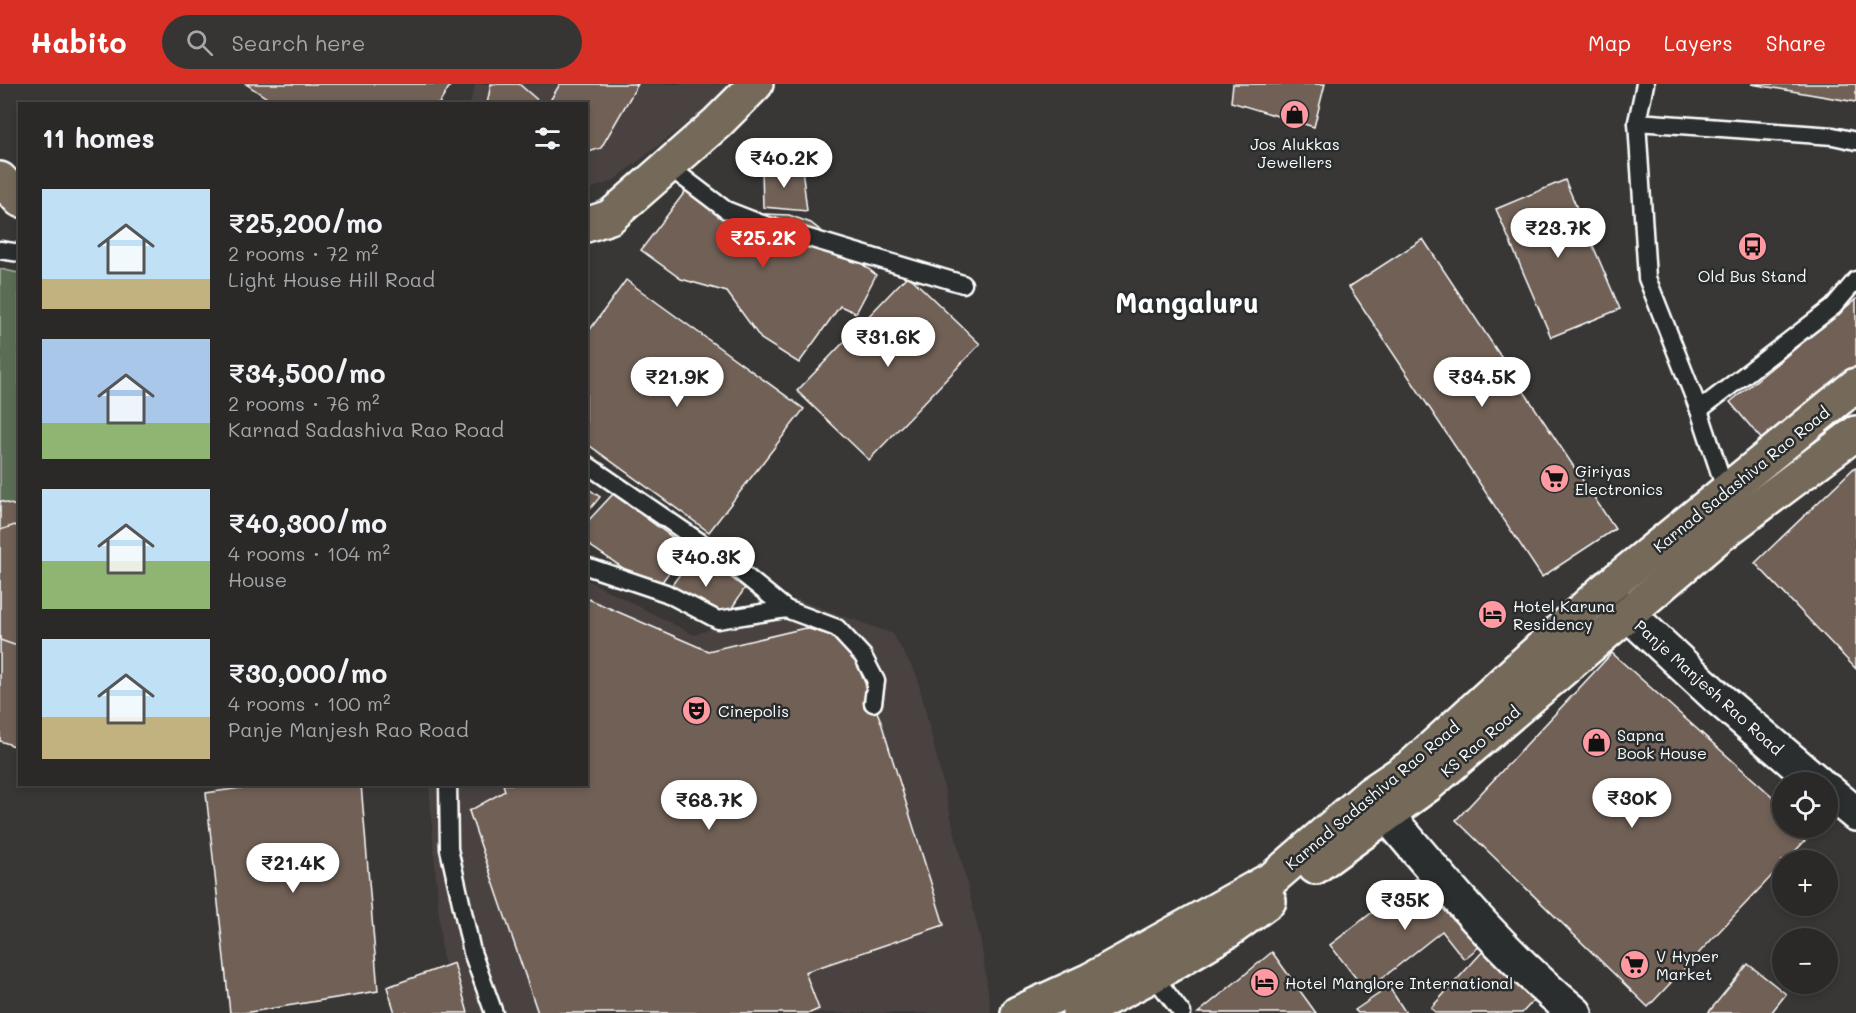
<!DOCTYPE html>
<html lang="en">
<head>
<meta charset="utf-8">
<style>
  body { margin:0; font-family:Mali,sans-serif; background:#363534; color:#f1f3f6; height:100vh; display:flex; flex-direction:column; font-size:22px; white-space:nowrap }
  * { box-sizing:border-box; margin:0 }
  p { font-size:20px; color:#a5a6a8 }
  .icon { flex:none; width:33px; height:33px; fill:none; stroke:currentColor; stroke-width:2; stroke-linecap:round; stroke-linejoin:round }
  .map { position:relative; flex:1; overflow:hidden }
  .sheet { position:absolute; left:18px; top:18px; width:570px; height:684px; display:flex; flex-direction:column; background:#2a2928; border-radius:0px; box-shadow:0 3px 9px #0003,0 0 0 2px #464545 }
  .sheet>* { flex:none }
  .tools { position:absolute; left:1772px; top:688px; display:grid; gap:12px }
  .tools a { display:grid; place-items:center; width:66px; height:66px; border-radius:50%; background:#2a2928; box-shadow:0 3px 9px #0003,0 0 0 2px #464545; font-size:30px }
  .price { position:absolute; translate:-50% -51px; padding:0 14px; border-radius:21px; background:#fff; color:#222; font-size:20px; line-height:39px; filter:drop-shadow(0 2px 3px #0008) }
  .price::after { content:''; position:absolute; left:50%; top:36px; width:18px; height:14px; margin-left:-9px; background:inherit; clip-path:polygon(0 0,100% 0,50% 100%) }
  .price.selected { background:#d93025; color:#fff }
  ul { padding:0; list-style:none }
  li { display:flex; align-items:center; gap:18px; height:150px; padding:0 24px }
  li span { display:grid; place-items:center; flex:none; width:168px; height:120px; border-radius:0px; color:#555 }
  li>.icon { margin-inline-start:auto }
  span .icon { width:72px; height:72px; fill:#fffc; stroke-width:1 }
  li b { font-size:26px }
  h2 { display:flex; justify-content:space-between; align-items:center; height:72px; padding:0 24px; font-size:26px }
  header { display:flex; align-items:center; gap:36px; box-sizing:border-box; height:84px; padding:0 30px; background:#d93025; color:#fff }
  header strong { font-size:28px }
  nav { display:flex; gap:33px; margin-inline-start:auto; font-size:21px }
  .search { width:420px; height:54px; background:#363534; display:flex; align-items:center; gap:15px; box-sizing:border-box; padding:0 21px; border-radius:33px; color:#a5a6a8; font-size:22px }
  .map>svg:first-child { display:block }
  .built { fill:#494340 }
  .green { fill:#5c6d56; stroke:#aeb6aa; stroke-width:1.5 }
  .building { fill:#706057; stroke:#fff; stroke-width:1.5 }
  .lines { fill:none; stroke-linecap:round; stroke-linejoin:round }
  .lane-casing { stroke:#fff; stroke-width:21 }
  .street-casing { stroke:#fff; stroke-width:38 }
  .primary-casing { stroke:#fff; stroke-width:38 }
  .lane { stroke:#2a2d2e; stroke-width:16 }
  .street { stroke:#2a2d2e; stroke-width:33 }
  .primary { stroke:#746a5a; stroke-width:33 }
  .labels { text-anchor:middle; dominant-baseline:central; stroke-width:5; stroke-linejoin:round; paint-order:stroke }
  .poi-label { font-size:16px; fill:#fff; stroke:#2a2d2e; text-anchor:start }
  .street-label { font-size:16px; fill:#fff; stroke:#2a2d2e }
  .town-label { font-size:28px; font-weight:bold; fill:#fff; stroke:#2a2d2e }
</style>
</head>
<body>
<header>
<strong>Habito</strong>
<div class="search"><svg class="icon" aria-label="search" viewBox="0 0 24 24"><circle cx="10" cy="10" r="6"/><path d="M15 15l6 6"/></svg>Search here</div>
<nav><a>Map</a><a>Layers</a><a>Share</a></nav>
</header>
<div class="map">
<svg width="1856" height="929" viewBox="0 0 1856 929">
  <rect width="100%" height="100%" fill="#383736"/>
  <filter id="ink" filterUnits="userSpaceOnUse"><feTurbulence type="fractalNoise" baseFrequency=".0167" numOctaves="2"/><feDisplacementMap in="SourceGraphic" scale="12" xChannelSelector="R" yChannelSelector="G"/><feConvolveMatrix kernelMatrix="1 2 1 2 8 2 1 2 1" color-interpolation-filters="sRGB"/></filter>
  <g filter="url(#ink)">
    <g class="built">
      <polygon points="475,0 737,0 613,97 587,106 586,20 470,20"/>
      <polygon points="587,496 694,551 796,515 893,550 917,592 981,858 991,929 464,929 442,871 429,701 586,700"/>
    </g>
    <polygon class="green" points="0,185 19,189 19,441 0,429"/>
    <g class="building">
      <polygon points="246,0 451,0 439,20 276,20"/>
      <polygon points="491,0 519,0 542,20 487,20"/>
      <polygon points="560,0 638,0 601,64 586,69 586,20 548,20"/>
      <polygon points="1233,0 1325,0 1314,43 1231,18"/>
      <polygon points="1751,0 1856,0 1856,18"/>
      <polygon points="802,84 807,127 763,123 762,86"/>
      <polygon points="1565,96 1620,225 1551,253 1496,125"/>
      <polygon points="687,105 732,135 765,130 789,131 811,139 876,191 856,229 840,222 799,279 761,255 727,208 681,195 641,166"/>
      <polygon points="1423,155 1615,445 1542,493 1349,203"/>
      <polygon points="908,191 980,260 869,376 797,307"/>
      <polygon points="626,196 804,325 709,448 586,359 586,251"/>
      <polygon points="1856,215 1856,291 1768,363 1730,318"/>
      <polygon points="1855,383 1856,384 1856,585 1755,479"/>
      <polygon points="586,403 600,413 586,430"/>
      <polygon points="613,410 687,464 656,506 586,459 586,439"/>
      <polygon points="0,417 20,423 20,664 0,657"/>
      <polygon points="15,441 20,445 20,563 0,556 0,446"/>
      <polygon points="696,468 745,504 724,536 666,509"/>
      <polygon points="586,514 708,567 805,544 847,556 880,635 944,841 805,888 819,925 810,929 538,929 469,727 505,707 503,700 586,700"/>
      <polygon points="1612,569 1782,721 1782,744 1808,744 1813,748 1786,777 1782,777 1782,781 1648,923 1456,736"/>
      <polygon points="269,700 361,700 378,907 244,929 230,929 206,709"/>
      <polygon points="1428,785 1485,858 1464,875 1442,847 1366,907 1330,861"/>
      <polygon points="1484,866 1536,914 1522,929 1436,929 1431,924"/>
      <polygon points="1272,868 1316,929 1198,929"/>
      <polygon points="454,879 468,929 395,929 387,903"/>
      <polygon points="1748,880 1786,910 1771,929 1708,929"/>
      <polygon points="1389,903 1406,929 1358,929 1355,926"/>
    </g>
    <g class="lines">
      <defs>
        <g id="lane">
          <polyline points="1637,38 1645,0"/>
          <polyline points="668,82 726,126 762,140 963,200"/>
          <polyline points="0,166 20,169"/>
          <polyline points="1699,326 1833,223 1856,196"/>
          <polyline points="586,380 722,473 786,525"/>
          <polyline points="1727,411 1699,326 1647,194 1637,38 1833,52 1856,57"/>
          <polyline points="586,482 666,509 718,536 786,525 837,544 863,572 876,597 873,619"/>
          <polyline points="448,700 449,765 472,868 494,929"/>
          <polyline points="1153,891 1182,929"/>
        </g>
        <g id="street">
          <polyline points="1607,510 1717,613 1818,699"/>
          <polyline points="1827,706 1856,730"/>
          <path d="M1387 731C1447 802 1503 870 1575 929"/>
        </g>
        <g id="primary">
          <polyline points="0,95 20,116"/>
          <polyline points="586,141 610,133 717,39 756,0"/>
          <polyline points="1315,783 1428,701 1719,452 1856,349"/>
          <polyline points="1018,929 1090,896 1273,794 1370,710 1413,681 1603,507 1856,301"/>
          <polyline points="1079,929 1153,891 1228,847 1269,817"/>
        </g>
      </defs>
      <use href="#lane" class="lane-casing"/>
      <use href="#street" class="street-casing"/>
      <use href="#primary" class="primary-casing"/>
      <use href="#lane" class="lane"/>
      <use href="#street" class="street"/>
      <use href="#primary" class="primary"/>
    </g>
  </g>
  <defs>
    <symbol id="shop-disc" viewBox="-11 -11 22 22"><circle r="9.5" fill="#ff9aa2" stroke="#2a2d2e"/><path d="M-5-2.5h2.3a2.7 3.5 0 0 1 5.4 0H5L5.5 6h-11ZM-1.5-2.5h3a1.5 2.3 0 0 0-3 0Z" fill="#111"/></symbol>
    <symbol id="bus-disc" viewBox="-11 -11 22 22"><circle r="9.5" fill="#ff9aa2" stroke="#2a2d2e"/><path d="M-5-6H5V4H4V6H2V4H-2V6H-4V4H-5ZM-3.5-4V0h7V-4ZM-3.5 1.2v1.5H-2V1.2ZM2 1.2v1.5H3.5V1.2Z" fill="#111"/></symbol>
    <symbol id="supermarket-disc" viewBox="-11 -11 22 22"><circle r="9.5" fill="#ff9aa2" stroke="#2a2d2e"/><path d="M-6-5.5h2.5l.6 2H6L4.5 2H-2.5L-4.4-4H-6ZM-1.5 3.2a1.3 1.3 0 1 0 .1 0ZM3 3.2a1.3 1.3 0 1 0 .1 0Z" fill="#111"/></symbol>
    <symbol id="hotel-disc" viewBox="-11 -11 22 22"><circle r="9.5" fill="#ff9aa2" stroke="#2a2d2e"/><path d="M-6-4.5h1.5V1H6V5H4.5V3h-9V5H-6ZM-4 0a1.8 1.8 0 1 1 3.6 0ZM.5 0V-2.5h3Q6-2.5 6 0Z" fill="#111"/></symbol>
    <symbol id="theatre-disc" viewBox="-11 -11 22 22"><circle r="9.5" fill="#ff9aa2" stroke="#2a2d2e"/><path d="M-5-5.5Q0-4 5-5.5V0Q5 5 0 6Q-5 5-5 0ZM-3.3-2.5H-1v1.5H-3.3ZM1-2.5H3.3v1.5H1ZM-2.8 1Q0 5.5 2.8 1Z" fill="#111"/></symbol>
  </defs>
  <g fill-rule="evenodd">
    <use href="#shop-disc" x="1278" y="14" width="33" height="33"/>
    <use href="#bus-disc" x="1736" y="146" width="33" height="33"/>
    <use href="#supermarket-disc" x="1538" y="378" width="33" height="33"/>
    <use href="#hotel-disc" x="1476" y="514" width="33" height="33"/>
    <use href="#theatre-disc" x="680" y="610" width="33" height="33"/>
    <use href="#shop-disc" x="1580" y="642" width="33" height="33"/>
    <use href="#supermarket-disc" x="1618" y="864" width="33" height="33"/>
    <use href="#hotel-disc" x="1248" y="882" width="33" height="33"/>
  </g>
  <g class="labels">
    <g class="poi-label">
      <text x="1295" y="59" text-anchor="middle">Jos Alukkas<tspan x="1295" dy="18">Jewellers</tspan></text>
      <text x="1752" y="191" text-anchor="middle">Old Bus Stand</text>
      <text x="1575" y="386">Giriyas<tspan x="1575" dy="18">Electronics</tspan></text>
      <text x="1513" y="521">Hotel Karuna<tspan x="1513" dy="18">Residency</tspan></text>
      <text x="718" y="626">Cinepolis</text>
      <text x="1617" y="650">Sapna<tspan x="1617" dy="18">Book House</tspan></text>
      <text x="1656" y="871">V Hyper<tspan x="1656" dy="18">Market</tspan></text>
      <text x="1285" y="898">Hotel Manglore International</text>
    </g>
    <g class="street-label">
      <text transform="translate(1741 395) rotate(-39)">Karnad Sadashiva Rao Road</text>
      <text transform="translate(1709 603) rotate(42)">Panje Manjesh Rao Road</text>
      <text transform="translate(1480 657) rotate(-41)">KS Rao Road</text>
      <text transform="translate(1372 711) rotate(-40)">Karnad Sadashiva Rao Road</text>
    </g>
    <g class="town-label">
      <text x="1187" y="218">Mangaluru</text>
    </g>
  </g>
</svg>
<div class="tools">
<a><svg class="icon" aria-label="locate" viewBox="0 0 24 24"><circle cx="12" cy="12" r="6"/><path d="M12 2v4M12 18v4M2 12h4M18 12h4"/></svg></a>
<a>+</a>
<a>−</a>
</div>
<b class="price" style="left:784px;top:105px">₹40.2K</b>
<b class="price" style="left:1558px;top:175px">₹23.7K</b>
<b class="price selected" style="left:763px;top:185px">₹25.2K</b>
<b class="price" style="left:888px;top:284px">₹31.6K</b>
<b class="price" style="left:677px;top:324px">₹21.9K</b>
<b class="price" style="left:1482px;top:324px">₹34.5K</b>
<b class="price" style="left:706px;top:504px">₹40.3K</b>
<b class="price" style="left:1632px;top:745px">₹30K</b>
<b class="price" style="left:709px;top:747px">₹68.7K</b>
<b class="price" style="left:293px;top:810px">₹21.4K</b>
<b class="price" style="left:1405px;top:847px">₹35K</b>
<section class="sheet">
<h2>11 homes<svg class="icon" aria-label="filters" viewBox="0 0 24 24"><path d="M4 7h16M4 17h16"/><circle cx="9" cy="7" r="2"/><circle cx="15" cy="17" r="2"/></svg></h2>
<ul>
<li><span style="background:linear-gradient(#bfe0f5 75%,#c2b280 0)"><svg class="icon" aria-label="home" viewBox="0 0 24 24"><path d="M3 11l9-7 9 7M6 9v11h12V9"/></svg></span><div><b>₹25,200/mo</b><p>2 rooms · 72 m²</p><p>Light House Hill Road</p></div></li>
<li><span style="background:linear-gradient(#a9c7e8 70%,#8fb573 0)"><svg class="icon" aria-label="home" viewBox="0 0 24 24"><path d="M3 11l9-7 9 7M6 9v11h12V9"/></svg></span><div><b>₹34,500/mo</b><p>2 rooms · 76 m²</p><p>Karnad Sadashiva Rao Road</p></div></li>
<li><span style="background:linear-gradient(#bfe0f5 60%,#8fb573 0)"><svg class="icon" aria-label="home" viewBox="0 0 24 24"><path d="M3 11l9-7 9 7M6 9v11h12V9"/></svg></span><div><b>₹40,300/mo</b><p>4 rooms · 104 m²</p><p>House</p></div></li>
<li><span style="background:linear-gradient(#bfe0f5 65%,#c2b280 0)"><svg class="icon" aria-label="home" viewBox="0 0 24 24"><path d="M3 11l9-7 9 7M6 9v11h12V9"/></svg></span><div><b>₹30,000/mo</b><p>4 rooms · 100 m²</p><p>Panje Manjesh Rao Road</p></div></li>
</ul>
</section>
</div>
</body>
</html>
